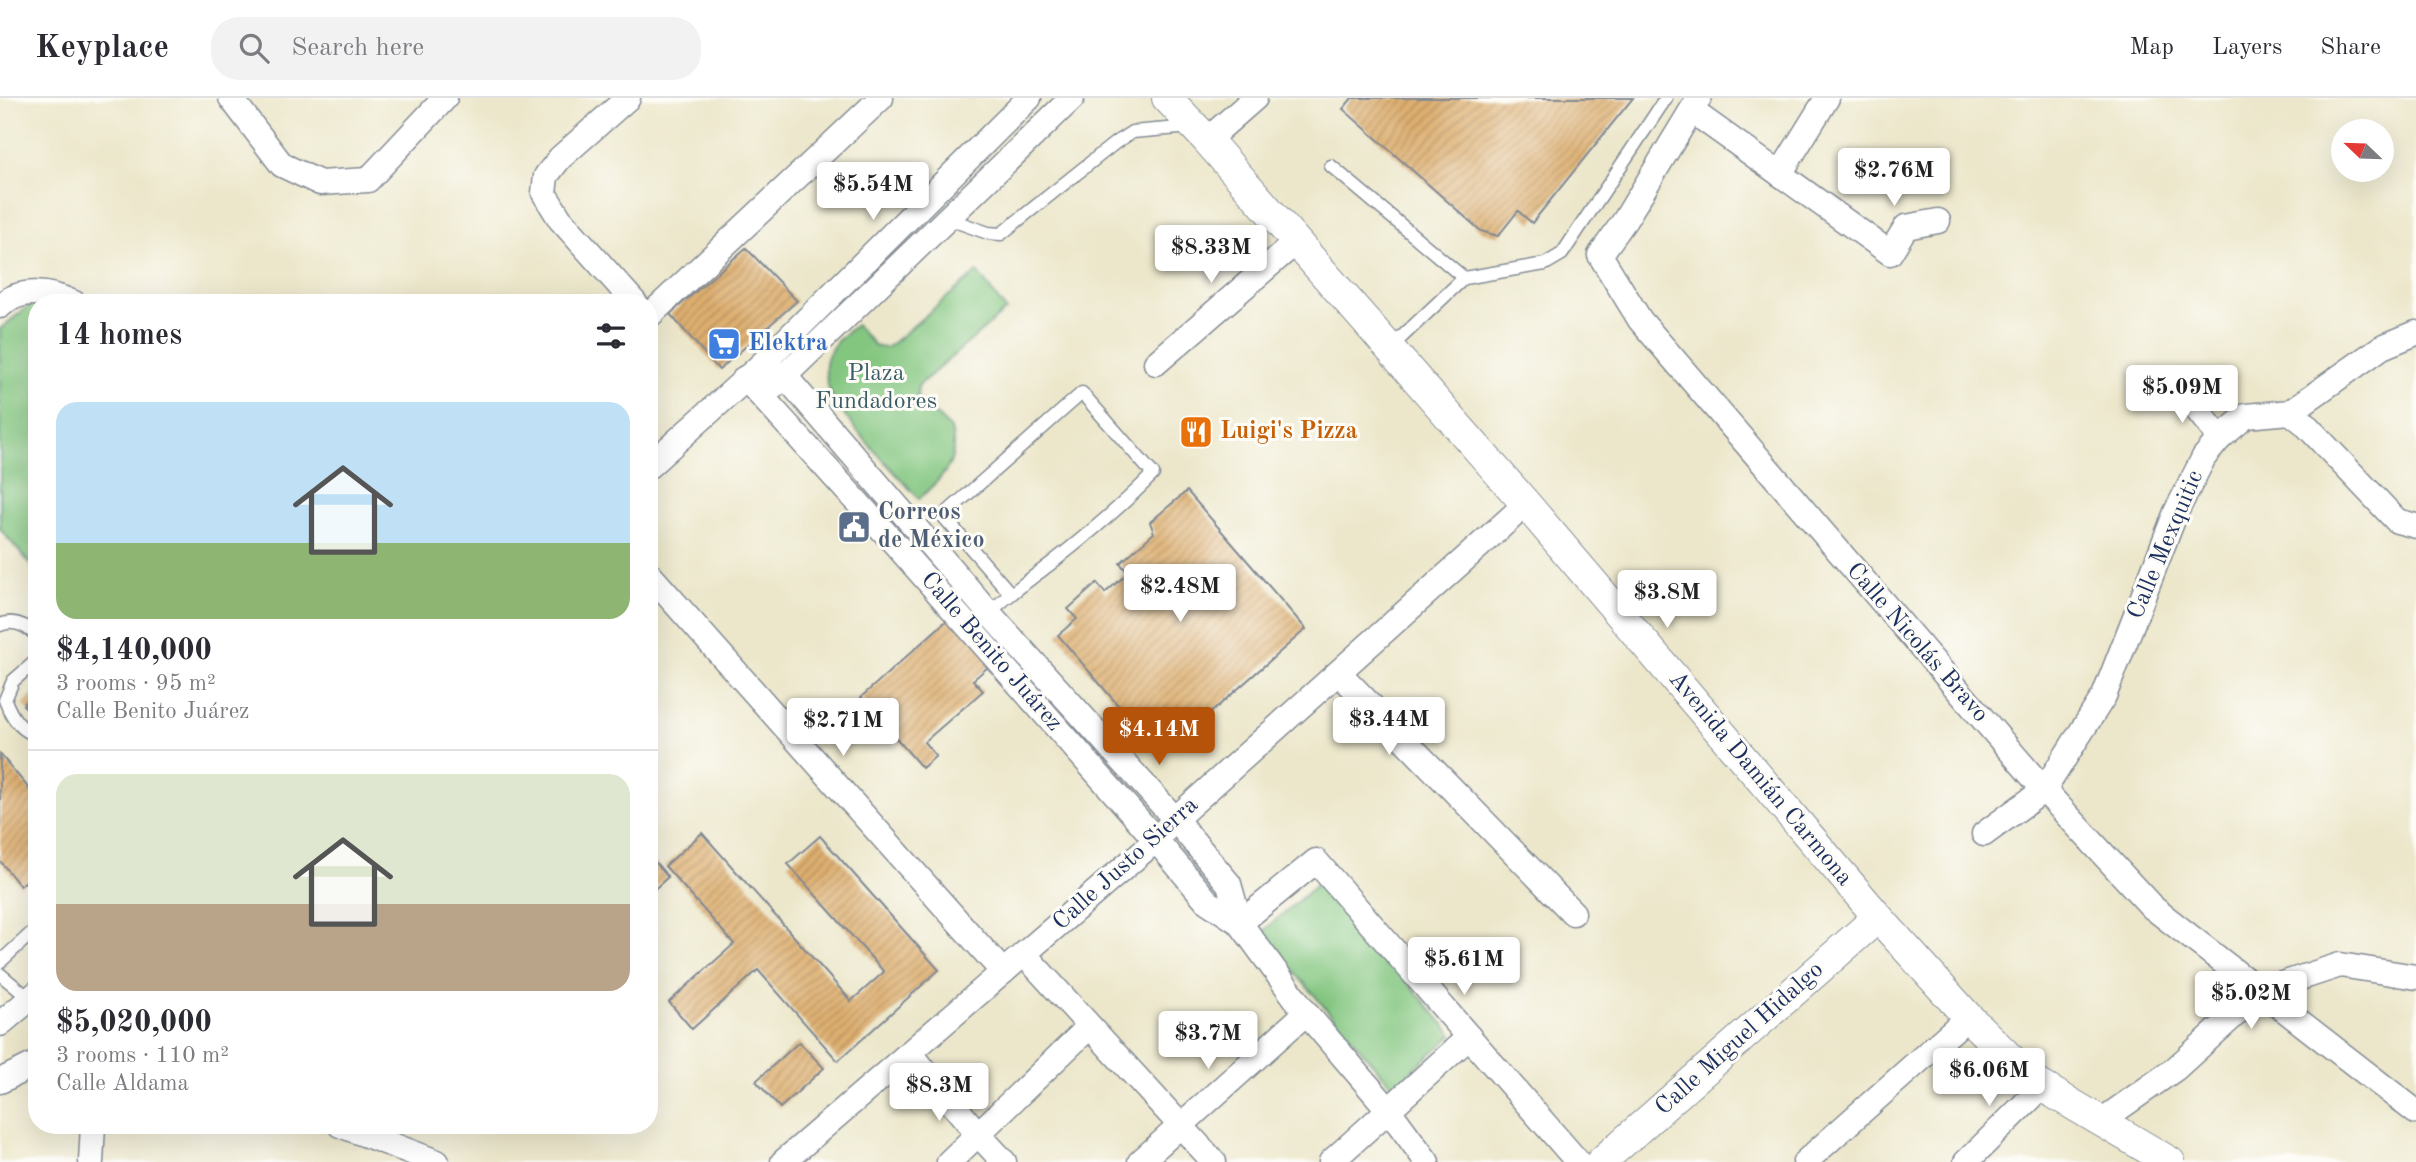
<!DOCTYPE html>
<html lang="en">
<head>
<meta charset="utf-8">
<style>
  body { margin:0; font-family:"Old Standard TT",serif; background:#f2f2f3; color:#2b2b33; height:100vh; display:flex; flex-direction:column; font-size:26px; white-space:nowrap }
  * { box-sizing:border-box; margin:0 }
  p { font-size:23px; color:#7c7c81 }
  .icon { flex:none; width:38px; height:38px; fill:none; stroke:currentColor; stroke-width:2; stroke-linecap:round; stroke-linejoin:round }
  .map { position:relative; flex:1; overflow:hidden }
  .sheet { position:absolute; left:28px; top:196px; width:630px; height:840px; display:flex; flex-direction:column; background:#fff; border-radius:28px; box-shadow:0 7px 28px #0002 }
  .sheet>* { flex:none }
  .needle { width:46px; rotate:293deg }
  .tools { position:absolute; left:2331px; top:21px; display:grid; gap:14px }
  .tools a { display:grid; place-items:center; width:63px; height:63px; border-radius:50%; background:#fff; box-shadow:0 7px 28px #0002; font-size:35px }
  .price { position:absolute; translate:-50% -60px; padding:0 16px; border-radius:7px; background:#fff; color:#222; font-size:23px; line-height:46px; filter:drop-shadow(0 2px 4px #0008) }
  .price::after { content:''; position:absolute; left:50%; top:42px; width:21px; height:16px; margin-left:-10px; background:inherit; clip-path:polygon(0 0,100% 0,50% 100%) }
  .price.on { background:#b45309; color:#fff }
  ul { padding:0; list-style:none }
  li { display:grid; align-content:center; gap:14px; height:371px; padding:0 28px }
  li+li { border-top:2px solid #e1e1e2 }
  li span { display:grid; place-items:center; height:217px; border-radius:21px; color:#555 }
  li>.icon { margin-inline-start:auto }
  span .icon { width:126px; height:126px; fill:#fffc; stroke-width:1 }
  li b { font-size:30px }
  h2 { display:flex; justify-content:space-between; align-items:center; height:84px; padding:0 28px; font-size:30px }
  header { display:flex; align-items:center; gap:42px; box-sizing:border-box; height:98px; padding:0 35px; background:#fff; border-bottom:2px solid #e1e1e2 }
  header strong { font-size:33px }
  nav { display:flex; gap:38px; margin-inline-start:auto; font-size:24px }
  .search { width:490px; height:63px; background:#f2f2f3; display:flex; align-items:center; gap:18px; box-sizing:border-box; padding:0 24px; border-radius:28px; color:#7c7c81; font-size:26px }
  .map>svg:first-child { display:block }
  .park { fill:#83c680; stroke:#4f7a6f; stroke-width:2 }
  .building { fill:url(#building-hatch) }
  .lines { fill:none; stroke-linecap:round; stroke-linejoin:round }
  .service-casing { stroke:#848b94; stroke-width:15 }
  .minor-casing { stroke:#848b94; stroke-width:27 }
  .tertiary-casing { stroke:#848b94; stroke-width:32 }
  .service { stroke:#fff; stroke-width:12 }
  .minor { stroke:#fff; stroke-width:24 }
  .tertiary { stroke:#fff; stroke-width:30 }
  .labels { text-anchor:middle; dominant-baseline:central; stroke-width:6; stroke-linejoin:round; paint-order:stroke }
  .shop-label { font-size:24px; font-weight:bold; fill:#366cbe; stroke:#fdfcf7; text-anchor:start }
  .park-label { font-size:24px; fill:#3a5c68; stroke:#fdfcf7 }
  .food-label { font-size:24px; font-weight:bold; fill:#c56008; stroke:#fdfcf7; text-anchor:start }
  .service-label { font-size:24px; font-weight:bold; fill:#4e5e75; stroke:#fdfcf7; text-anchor:start }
  .street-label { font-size:24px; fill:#1b2f5e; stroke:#fdfcf7 }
</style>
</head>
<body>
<header>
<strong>Keyplace</strong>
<div class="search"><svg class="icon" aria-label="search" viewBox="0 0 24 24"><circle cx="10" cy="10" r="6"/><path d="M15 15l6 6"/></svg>Search here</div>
<nav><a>Map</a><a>Layers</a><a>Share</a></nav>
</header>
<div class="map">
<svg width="2416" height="1064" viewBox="0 0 2416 1064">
  <defs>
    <pattern id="building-hatch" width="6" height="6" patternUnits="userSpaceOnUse" patternTransform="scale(1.75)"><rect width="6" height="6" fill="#deaf6f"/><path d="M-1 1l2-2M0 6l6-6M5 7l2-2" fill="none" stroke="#b38f5e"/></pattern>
  </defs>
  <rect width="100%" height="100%" fill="#fdfcf7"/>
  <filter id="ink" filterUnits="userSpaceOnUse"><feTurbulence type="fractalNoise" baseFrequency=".0143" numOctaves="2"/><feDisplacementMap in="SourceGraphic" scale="14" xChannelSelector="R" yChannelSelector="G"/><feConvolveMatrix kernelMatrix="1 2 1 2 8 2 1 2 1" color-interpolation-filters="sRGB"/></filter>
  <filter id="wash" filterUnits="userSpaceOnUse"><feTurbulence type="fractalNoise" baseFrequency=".00686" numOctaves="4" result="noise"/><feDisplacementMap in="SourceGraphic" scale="28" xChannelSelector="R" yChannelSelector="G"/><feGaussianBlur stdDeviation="1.57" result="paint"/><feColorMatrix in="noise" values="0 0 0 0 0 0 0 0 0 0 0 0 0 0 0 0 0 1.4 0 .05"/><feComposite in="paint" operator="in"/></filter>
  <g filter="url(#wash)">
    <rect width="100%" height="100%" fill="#ece7cb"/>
    <g class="park">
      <path d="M977 174 1006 212 918 288 917 299 951 331C960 367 942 378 919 401 890 368 854 335 831 296 827 288 825 274 826 265 829 248 843 236 856 227L875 248 885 250 893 245Z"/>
      <polygon points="36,202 37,205 37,474 0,431 0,231"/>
      <polygon points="1321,783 1453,937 1393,989 1261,835"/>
    </g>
    <g id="blocks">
      <g class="building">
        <polygon points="1352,0 1633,0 1532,125 1518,113 1498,138 1481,133 1343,11"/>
        <polygon points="746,150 797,203 719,272 670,216"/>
        <polygon points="1187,393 1306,531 1184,638 1170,621 1147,641 1058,537 1077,521 1068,511 1097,485 1105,495 1128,475 1120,465 1154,435 1150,424"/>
        <polygon points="954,516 995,563 973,582 983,593 924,644 936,658 922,670 861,599"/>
        <polygon points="37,593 37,620 23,607"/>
        <polygon points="0,656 37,700 37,774 20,788 0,763"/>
        <polygon points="702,735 851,903 884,874 788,766 820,738 939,872 838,963 758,872 692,931 669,904 734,846 665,768"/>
        <polygon points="649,757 668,779 649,796"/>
        <polygon points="799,944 824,970 780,1010 756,983"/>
      </g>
    </g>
  </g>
  <g filter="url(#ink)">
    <use href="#blocks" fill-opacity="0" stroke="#848b94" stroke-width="2"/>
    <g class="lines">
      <defs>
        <g id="service">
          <polyline points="1331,68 1464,180"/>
          <polyline points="949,121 988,135 1001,136 1115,45 1132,34 1191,29"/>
          <polyline points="1390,250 1464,180 1545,166 1562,156 1666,0"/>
          <path d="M989 515C1008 497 1028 483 1049 467 1085 439 1121 409 1153 376L1082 295 943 418 1010 495"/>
          <path d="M0 527C14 521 27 528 37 538"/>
          <path d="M37 562 13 583 5 602C11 618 20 633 37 637"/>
          <polyline points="0,864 37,830"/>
          <polyline points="0,876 30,901"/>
        </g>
        <g id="minor">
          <polyline points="231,0 282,67 320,85 368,82 445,0"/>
          <polyline points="628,0 560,60 546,78 544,95 560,121 635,205"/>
          <polyline points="1699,0 1625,122 1600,157 1640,222 2044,692 2152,809 2416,1014"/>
          <polyline points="1692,13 1890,155 1906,129 1938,123"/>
          <polyline points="1207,42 1255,0"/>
          <polyline points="1780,76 1827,0"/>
          <path d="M0 208C21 189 50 194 74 205"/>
          <polyline points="649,218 881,0"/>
          <polyline points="1156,265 1296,144"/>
          <polyline points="759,269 784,277 989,515 1175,721 1229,786 1240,825 1306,915 1388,1011 1427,1064"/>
          <polyline points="745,280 897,448 1156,742 1208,804 1240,825"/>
          <polyline points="2177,287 2220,340"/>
          <polyline points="773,289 1072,0"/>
          <polyline points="2290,314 2304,325 2397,423 2416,428"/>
          <polyline points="649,368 759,269 1029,0"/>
          <polyline points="649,476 1003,874"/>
          <polyline points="1339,575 1573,815"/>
          <polyline points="1984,736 2044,692 2104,598 2176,414 2204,359 2220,340 2246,318 2290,314 2382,249 2416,235"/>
          <polyline points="1240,825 1316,763 1578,1064"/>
          <polyline points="1024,856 1214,1064"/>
          <polyline points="0,926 37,895"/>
          <polyline points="910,955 978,1036 1004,1064"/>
          <polyline points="0,983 37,965"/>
          <polyline points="2101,1023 2175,971 2261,893 2340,867 2416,879"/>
          <polyline points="340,1027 437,1064"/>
          <polyline points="91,1064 93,1027"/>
          <polyline points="783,1064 1156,742 1175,721 1526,406"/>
          <polyline points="949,1064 1089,929"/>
          <polyline points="1140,1064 1306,915"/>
          <polyline points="1331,1064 1469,939"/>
          <polyline points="1805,1064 1968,919"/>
          <polyline points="1966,1064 2043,988"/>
        </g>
        <g id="tertiary">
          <polyline points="1167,0 1207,42 1526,406 1878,819 1968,919 2033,983 2170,1064"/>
          <polyline points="1601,1064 1878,819"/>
        </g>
      </defs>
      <use href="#service" class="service-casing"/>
      <use href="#minor" class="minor-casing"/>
      <use href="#tertiary" class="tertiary-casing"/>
      <use href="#service" class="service"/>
      <use href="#minor" class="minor"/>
      <use href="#tertiary" class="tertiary"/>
    </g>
  </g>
  <defs>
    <symbol id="supermarket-square" viewBox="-11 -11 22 22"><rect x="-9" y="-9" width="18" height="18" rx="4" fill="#3f7fe0" stroke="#fdfcf7"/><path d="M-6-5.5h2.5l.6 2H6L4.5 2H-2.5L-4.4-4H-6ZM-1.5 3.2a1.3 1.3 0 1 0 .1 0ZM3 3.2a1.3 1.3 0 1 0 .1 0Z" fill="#fff"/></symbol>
    <symbol id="restaurant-square" viewBox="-11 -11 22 22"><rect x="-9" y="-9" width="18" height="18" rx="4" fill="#e8710a" stroke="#fdfcf7"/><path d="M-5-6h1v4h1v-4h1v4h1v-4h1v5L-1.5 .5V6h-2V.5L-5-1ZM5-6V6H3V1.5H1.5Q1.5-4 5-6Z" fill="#fff"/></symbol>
    <symbol id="civic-square" viewBox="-11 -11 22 22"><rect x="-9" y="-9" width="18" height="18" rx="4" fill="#5c6f8a" stroke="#fdfcf7"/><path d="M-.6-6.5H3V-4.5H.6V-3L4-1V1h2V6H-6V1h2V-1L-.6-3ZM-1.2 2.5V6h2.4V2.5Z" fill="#fff"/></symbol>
  </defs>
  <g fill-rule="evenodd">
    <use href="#supermarket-square" x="705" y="227" width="38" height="38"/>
    <use href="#restaurant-square" x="1177" y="315" width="38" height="38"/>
    <use href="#civic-square" x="835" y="410" width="38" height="38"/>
  </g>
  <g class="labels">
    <g class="shop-label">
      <text x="748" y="246">Elektra</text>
    </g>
    <g class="park-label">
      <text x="876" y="276">Plaza<tspan x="876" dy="28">Fundadores</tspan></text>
    </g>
    <g class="food-label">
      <text x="1220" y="334">Luigi's Pizza</text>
    </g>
    <g class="service-label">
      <text x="878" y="415">Correos<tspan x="878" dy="28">de México</tspan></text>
    </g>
    <g class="street-label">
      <text transform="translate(2166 447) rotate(-67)">Calle Mexquitic</text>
      <text transform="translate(1917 545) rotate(49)">Calle Nicolás Bravo</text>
      <text transform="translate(991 554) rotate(49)">Calle Benito Juárez</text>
      <text transform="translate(1760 681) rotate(50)">Avenida Damián Carmona</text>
      <text transform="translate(1126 766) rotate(-42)">Calle Justo Sierra</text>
      <text transform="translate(1740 941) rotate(-42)">Calle Miguel Hidalgo</text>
    </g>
  </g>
</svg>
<div class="tools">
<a><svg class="needle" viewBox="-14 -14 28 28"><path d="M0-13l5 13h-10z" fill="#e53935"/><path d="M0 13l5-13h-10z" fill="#7c7c81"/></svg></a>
</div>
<b class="price" style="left:1894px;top:110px">$2.76M</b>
<b class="price" style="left:873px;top:124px">$5.54M</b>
<b class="price" style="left:1211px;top:187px">$8.33M</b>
<b class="price" style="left:2182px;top:327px">$5.09M</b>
<b class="price" style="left:1180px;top:526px">$2.48M</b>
<b class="price" style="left:1667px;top:532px">$3.8M</b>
<b class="price" style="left:1389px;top:659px">$3.44M</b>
<b class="price" style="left:843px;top:660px">$2.71M</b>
<b class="price on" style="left:1159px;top:669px">$4.14M</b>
<b class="price" style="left:1464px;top:899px">$5.61M</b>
<b class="price" style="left:2251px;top:933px">$5.02M</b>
<b class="price" style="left:1208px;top:973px">$3.7M</b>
<b class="price" style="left:1989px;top:1010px">$6.06M</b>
<b class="price" style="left:939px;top:1025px">$8.3M</b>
<section class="sheet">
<h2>14 homes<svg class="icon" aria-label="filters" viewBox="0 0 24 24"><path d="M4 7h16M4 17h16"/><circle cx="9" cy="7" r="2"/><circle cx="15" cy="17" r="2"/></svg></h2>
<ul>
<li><span style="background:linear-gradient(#bfe0f5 65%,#8fb573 0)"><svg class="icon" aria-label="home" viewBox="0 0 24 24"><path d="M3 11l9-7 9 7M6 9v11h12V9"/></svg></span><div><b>$4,140,000</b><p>3 rooms · 95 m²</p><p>Calle Benito Juárez</p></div></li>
<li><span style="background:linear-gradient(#dfe7d0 60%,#b9a48a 0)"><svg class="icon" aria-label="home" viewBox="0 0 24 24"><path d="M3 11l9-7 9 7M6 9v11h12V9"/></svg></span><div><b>$5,020,000</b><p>3 rooms · 110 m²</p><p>Calle Aldama</p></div></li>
</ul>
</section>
</div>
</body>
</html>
